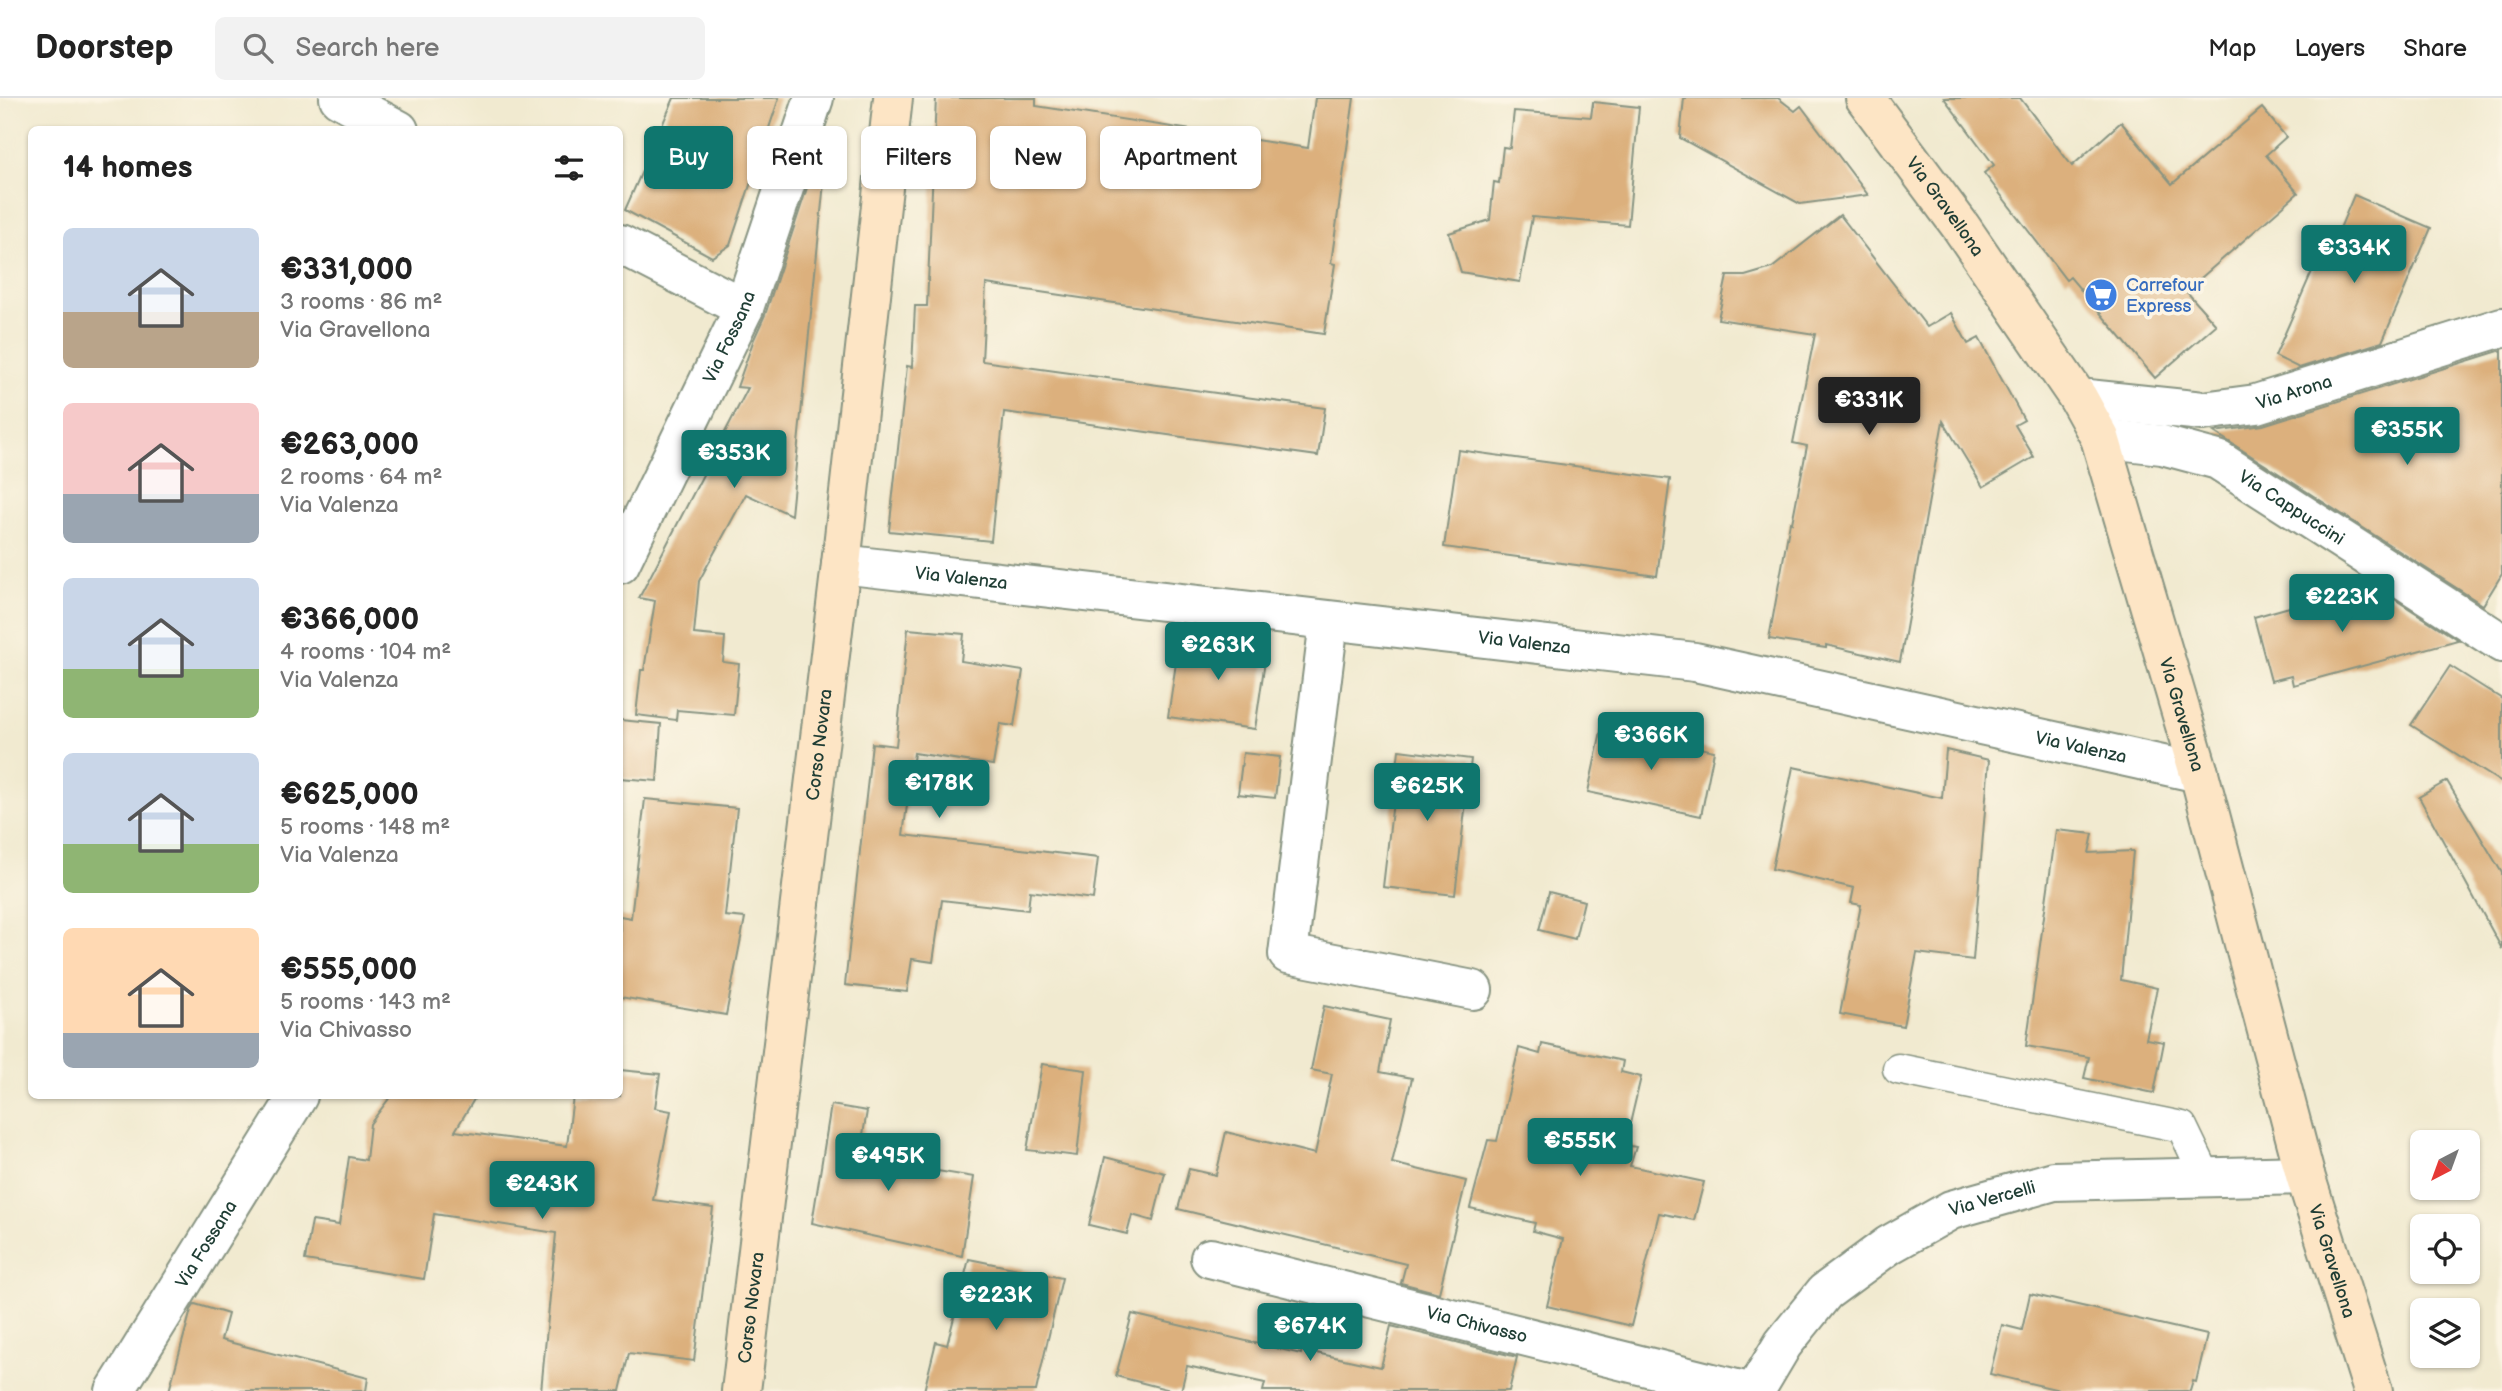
<!DOCTYPE html>
<html lang="en">
<head>
<meta charset="utf-8">
<style>
  body { margin:0; font-family:"Balsamiq Sans",sans-serif; background:#f2f2f2; color:#222; height:100vh; display:flex; flex-direction:column; font-size:26px; white-space:nowrap }
  * { box-sizing:border-box; margin:0 }
  p { font-size:23px; color:#767676 }
  .icon { flex:none; width:38px; height:38px; fill:none; stroke:currentColor; stroke-width:2; stroke-linecap:round; stroke-linejoin:round }
  .map { position:relative; flex:1; overflow:hidden }
  .panel { position:absolute; left:28px; top:28px; width:595px; height:973px; display:flex; flex-direction:column; background:#fff; border-radius:10px; box-shadow:0 2px 5px #0004 }
  .panel>* { flex:none }
  .top-card { position:absolute; left:644px; top:28px; width:665px; height:63px; display:flex; gap:14px }
  .needle { width:46px; rotate:221deg }
  .buttons { position:absolute; left:2410px; top:1032px; display:grid; gap:14px }
  .buttons a { display:grid; place-items:center; width:70px; height:70px; border-radius:10px; background:#fff; box-shadow:0 2px 5px #0004; font-size:35px }
  .price { position:absolute; translate:-50% -60px; padding:0 16px; border-radius:7px; background:#0f766e; color:#fff; font-size:23px; line-height:46px; filter:drop-shadow(0 2px 4px #0008) }
  .price::after { content:''; position:absolute; left:50%; top:42px; width:21px; height:16px; margin-left:-10px; background:inherit; clip-path:polygon(0 0,100% 0,50% 100%) }
  .price.selected { background:#222; color:#fff }
  ul { padding:0; list-style:none }
  li { display:flex; align-items:center; gap:21px; height:175px; padding:0 35px }
  li span { display:grid; place-items:center; flex:none; width:196px; height:140px; border-radius:10px; color:#555 }
  li>.icon { margin-inline-start:auto }
  span .icon { width:84px; height:84px; fill:#fffc; stroke-width:1 }
  li b { font-size:30px }
  h2 { display:flex; justify-content:space-between; align-items:center; height:84px; padding:0 35px; font-size:30px }
  .tag { padding:0 24px; border-radius:10px; background:#fff; box-shadow:0 2px 5px #0004; font-size:24px; line-height:63px }
  .tag.selected { background:#0f766e; color:#fff }
  header { display:flex; align-items:center; gap:42px; box-sizing:border-box; height:98px; padding:0 35px; background:#fff; border-bottom:2px solid #e0e0e0 }
  header strong { font-size:33px }
  nav { display:flex; gap:38px; margin-inline-start:auto; font-size:24px }
  .search { width:490px; height:63px; background:#f2f2f2; display:flex; align-items:center; gap:18px; box-sizing:border-box; padding:0 24px; border-radius:10px; color:#767676; font-size:26px }
  .map>svg:first-child { display:block }
  .building { fill:#dcb07d }
  .lines { fill:none; stroke-linecap:round; stroke-linejoin:round }
  .lane-casing { stroke:#889482; stroke-width:33 }
  .street-casing { stroke:#889482; stroke-width:42 }
  .secondary-casing { stroke:#889482; stroke-width:42 }
  .lane { stroke:#fff; stroke-width:30 }
  .street { stroke:#fff; stroke-width:38 }
  .secondary { stroke:#fde5c5; stroke-width:38 }
  .labels { text-anchor:middle; dominant-baseline:central; stroke-width:7; stroke-linejoin:round; paint-order:stroke }
  .street-label { font-size:18px; fill:#1f3d34; stroke:#fcf5e5 }
  .shop-label { font-size:18px; fill:#366cbe; stroke:#fcf5e5; text-anchor:start }
</style>
</head>
<body>
<header>
<strong>Doorstep</strong>
<div class="search"><svg class="icon" aria-label="search" viewBox="0 0 24 24"><circle cx="10" cy="10" r="6"/><path d="M15 15l6 6"/></svg>Search here</div>
<nav><a>Map</a><a>Layers</a><a>Share</a></nav>
</header>
<div class="map">
<svg width="2502" height="1293" viewBox="0 0 2502 1293">
  <rect width="100%" height="100%" fill="#fcf5e5"/>
  <filter id="ink" filterUnits="userSpaceOnUse"><feTurbulence type="fractalNoise" baseFrequency=".0143" numOctaves="2"/><feDisplacementMap in="SourceGraphic" scale="14" xChannelSelector="R" yChannelSelector="G"/><feConvolveMatrix kernelMatrix="1 2 1 2 8 2 1 2 1" color-interpolation-filters="sRGB"/></filter>
  <filter id="wash" filterUnits="userSpaceOnUse"><feTurbulence type="fractalNoise" baseFrequency=".00686" numOctaves="4" result="noise"/><feDisplacementMap in="SourceGraphic" scale="28" xChannelSelector="R" yChannelSelector="G"/><feGaussianBlur stdDeviation="1.57" result="paint"/><feColorMatrix in="noise" values="0 0 0 0 0 0 0 0 0 0 0 0 0 0 0 0 0 1.4 0 .05"/><feComposite in="paint" operator="in"/></filter>
  <g filter="url(#wash)">
    <rect width="100%" height="100%" fill="#f1ead0"/>
    <g id="blocks">
      <g class="building">
        <polygon points="674,0 779,0 730,147 712,159 625,112"/>
        <polygon points="936,0 1036,0 1036,8 1308,50 1315,0 1354,0 1331,165 1335,166 1324,236 986,186 982,263 1325,310 1318,358 1004,314 991,443 889,433 907,268 912,269 915,208 927,208"/>
        <polygon points="1684,0 1778,0 1795,13 1801,8 1868,97 1800,106 1680,40"/>
        <polygon points="1944,0 2020,0 2072,68 2121,24 2172,86 2262,10 2286,39 2266,57 2298,95 2186,193 2216,227 2155,280 2070,179 2066,182 1984,75 1994,67"/>
        <polygon points="1593,4 1639,9 1628,127 1532,119 1520,184 1461,174 1449,135 1490,122 1494,84 1499,85 1503,49 1510,50 1514,13 1591,19"/>
        <polygon points="810,81 824,84 791,417 746,396 699,483 694,536 725,539 723,564 739,566 734,617 677,612 676,622 636,617 641,572 644,572 655,503 639,500 748,290 737,289 754,241 765,217"/>
        <polygon points="2354,97 2431,130 2382,244 2299,270 2275,258 2330,132 2336,140"/>
        <polygon points="1840,117 1927,229 1951,215 1968,246 1979,240 2024,322 2015,327 2034,359 1983,389 1943,323 1900,564 1826,547 1826,550 1769,541 1790,424 1792,425 1807,348 1793,345 1815,236 1718,221 1727,178 1745,178 1772,170"/>
        <polygon points="2502,252 2502,476 2483,507 2214,334 2263,327"/>
        <polygon points="1458,352 1670,381 1657,478 1444,449"/>
        <polygon points="2371,486 2458,542 2293,587 2291,578 2271,583 2254,519"/>
        <polygon points="908,531 964,536 961,563 1023,573 1014,628 1000,626 993,667 914,655 903,737 1098,760 1093,801 1030,793 1028,812 942,802 933,864 912,861 907,894 845,887 872,645 896,648"/>
        <polygon points="1180,538 1267,549 1255,631 1168,619"/>
        <polygon points="2450,568 2502,601 2502,685 2411,627"/>
        <polygon points="620,622 661,626 657,683 620,680"/>
        <polygon points="1602,629 1714,653 1701,718 1588,694"/>
        <polygon points="1399,652 1471,661 1455,797 1383,789"/>
        <polygon points="1946,652 1989,662 1973,862 1917,855 1903,928 1840,916 1861,807 1851,805 1854,790 1772,771 1793,669 1942,700"/>
        <polygon points="1243,655 1280,659 1275,700 1238,696"/>
        <polygon points="2447,683 2502,775 2502,851 2419,699"/>
        <polygon points="645,701 737,710 725,818 745,820 726,917 620,899 620,818 631,820"/>
        <polygon points="2056,732 2093,736 2089,755 2133,753 2121,882 2157,890 2146,941 2164,944 2154,995 2084,980 2089,959 2026,948"/>
        <polygon points="1549,794 1584,803 1575,841 1539,832"/>
        <polygon points="1324,908 1390,922 1380,974 1412,980 1392,1065 1466,1083 1439,1195 1401,1185 1406,1166 1178,1111 1189,1071 1216,1077 1226,1034 1315,1056 1332,976 1311,972"/>
        <polygon points="1542,946 1623,963 1621,974 1641,979 1625,1047 1636,1049 1630,1068 1704,1084 1694,1122 1659,1115 1631,1228 1547,1208 1563,1141 1533,1133 1535,1125 1470,1110 1488,1042 1497,1043 1519,950 1540,956"/>
        <polygon points="1042,966 1086,972 1077,1058 1027,1052"/>
        <polygon points="620,972 660,976 655,1010 671,1013 653,1102 713,1110 694,1263 629,1255 620,1293 541,1293 556,1135 434,1116 424,1181 305,1162 312,1123 339,1127 349,1059 366,1062 370,1026 391,998 476,998 455,1033 567,1048 573,998 620,998"/>
        <polygon points="831,1007 867,1013 859,1060 974,1079 962,1158 812,1125"/>
        <polygon points="1105,1059 1165,1075 1153,1123 1132,1117 1127,1136 1089,1127"/>
        <polygon points="969,1161 1062,1180 1036,1293 924,1293 936,1244 947,1247"/>
        <polygon points="2030,1196 2207,1237 2196,1284 2193,1283 2190,1293 2064,1293 1990,1276 2002,1227 2022,1232"/>
        <polygon points="195,1206 228,1216 221,1242 368,1280 366,1293 169,1293 191,1212"/>
        <polygon points="1132,1216 1301,1256 1302,1252 1381,1269 1391,1228 1517,1259 1509,1293 1263,1293 1265,1285 1187,1268 1181,1293 1174,1293 1116,1278"/>
      </g>
    </g>
  </g>
  <g filter="url(#ink)">
    <use href="#blocks" fill-opacity="0" stroke="#889482" stroke-width="2"/>
    <g class="lines">
      <defs>
        <polyline id="lane" points="1898,971 2182,1029 2206,1079"/>
        <g id="street">
          <polyline points="339,0 399,32"/>
          <polyline points="620,146 744,210"/>
          <path id="s1" d="M2078 300 2203 313 2256 306 2502 229"/>
          <path id="s2" d="M2100 340 2162 347 2218 362 2502 545"/>
          <path id="s3" d="M620 466 744 210 814 0"/>
          <path id="s4" d="M841 466 1695 564 2199 675"/>
          <polyline points="1329,523 1288,856 1473,892"/>
          <path id="s5" d="M1210 1160 1744 1293"/>
          <path id="s6" d="M115 1293 298 998"/>
          <path id="s7" d="M1755 1293 1783 1246 1825 1194 1889 1147 1951 1112 2054 1083 2305 1077"/>
        </g>
        <g id="secondary">
          <path id="s8" d="M1865 0 1961 129 2078 300 2100 340 2199 675 2305 1077 2373 1293"/>
          <path id="s9" d="M741 1293 841 466 893 0"/>
        </g>
      </defs>
      <use href="#lane" class="lane-casing"/>
      <use href="#street" class="street-casing"/>
      <use href="#secondary" class="secondary-casing"/>
      <use href="#lane" class="lane"/>
      <use href="#street" class="street"/>
      <use href="#secondary" class="secondary"/>
    </g>
  </g>
  <defs>
    <symbol id="supermarket-disc" viewBox="-11 -11 22 22"><circle r="9.5" fill="#3f7fe0" stroke="#fcf5e5"/><path d="M-6-5.5h2.5l.6 2H6L4.5 2H-2.5L-4.4-4H-6ZM-1.5 3.2a1.3 1.3 0 1 0 .1 0ZM3 3.2a1.3 1.3 0 1 0 .1 0Z" fill="#fff"/></symbol>
  </defs>
  <g fill-rule="evenodd">
    <use href="#supermarket-disc" x="2082" y="178" width="38" height="38"/>
  </g>
  <g class="labels">
    <g class="street-label">
      <text stroke="none"><textPath href="#s8" startOffset="135">Via Gravellona</textPath></text>
      <text stroke="none"><textPath href="#s3" startOffset="252">Via Fossana</textPath></text>
      <text stroke="none"><textPath href="#s1" startOffset="219">Via Arona</textPath></text>
      <text stroke="none"><textPath href="#s2" startOffset="208">Via Cappuccini</textPath></text>
      <text stroke="none"><textPath href="#s4" startOffset="121">Via Valenza</textPath></text>
      <text stroke="none"><textPath href="#s4" startOffset="688">Via Valenza</textPath></text>
      <text stroke="none"><textPath href="#s8" startOffset="702">Via Gravellona</textPath></text>
      <text stroke="none"><textPath href="#s9" startOffset="651">Corso Novara</textPath></text>
      <text stroke="none"><textPath href="#s4" startOffset="1255">Via Valenza</textPath></text>
      <text stroke="none"><textPath href="#s7" startOffset="315">Via Vercelli</textPath></text>
      <text stroke="none"><textPath href="#s6" startOffset="173">Via Fossana</textPath></text>
      <text stroke="none"><textPath href="#s8" startOffset="1269">Via Gravellona</textPath></text>
      <text stroke="none"><textPath href="#s9" startOffset="84">Corso Novara</textPath></text>
      <text stroke="none"><textPath href="#s5" startOffset="275">Via Chivasso</textPath></text>
    </g>
    <g class="shop-label">
      <text x="2126" y="187">Carrefour<tspan x="2126" dy="21">Express</tspan></text>
    </g>
  </g>
</svg>
<div class="buttons">
<a><svg class="needle" viewBox="-14 -14 28 28"><path d="M0-13l5 13h-10z" fill="#e53935"/><path d="M0 13l5-13h-10z" fill="#767676"/></svg></a>
<a><svg class="icon" aria-label="locate" viewBox="0 0 24 24"><circle cx="12" cy="12" r="6"/><path d="M12 2v4M12 18v4M2 12h4M18 12h4"/></svg></a>
<a><svg class="icon" aria-label="layers" viewBox="0 0 24 24"><path d="M12 4l9 5-9 5-9-5zM3 14l9 5 9-5"/></svg></a>
</div>
<b class="price" style="left:2354px;top:187px">€334K</b>
<b class="price selected" style="left:1869px;top:339px">€331K</b>
<b class="price" style="left:2407px;top:369px">€355K</b>
<b class="price" style="left:734px;top:392px">€353K</b>
<b class="price" style="left:2342px;top:536px">€223K</b>
<b class="price" style="left:1218px;top:584px">€263K</b>
<b class="price" style="left:1651px;top:674px">€366K</b>
<b class="price" style="left:939px;top:722px">€178K</b>
<b class="price" style="left:1427px;top:725px">€625K</b>
<b class="price" style="left:1580px;top:1080px">€555K</b>
<b class="price" style="left:888px;top:1095px">€495K</b>
<b class="price" style="left:542px;top:1123px">€243K</b>
<b class="price" style="left:996px;top:1234px">€223K</b>
<b class="price" style="left:1310px;top:1265px">€674K</b>
<div class="top-card">
<a class="tag selected">Buy</a>
<a class="tag">Rent</a>
<a class="tag">Filters</a>
<a class="tag">New</a>
<a class="tag">Apartment</a>
</div>
<section class="panel">
<h2>14 homes<svg class="icon" aria-label="filters" viewBox="0 0 24 24"><path d="M4 7h16M4 17h16"/><circle cx="9" cy="7" r="2"/><circle cx="15" cy="17" r="2"/></svg></h2>
<ul>
<li><span style="background:linear-gradient(#c9d6e8 60%,#b9a48a 0)"><svg class="icon" aria-label="home" viewBox="0 0 24 24"><path d="M3 11l9-7 9 7M6 9v11h12V9"/></svg></span><div><b>€331,000</b><p>3 rooms · 86 m²</p><p>Via Gravellona</p></div></li>
<li><span style="background:linear-gradient(#f6c9c9 65%,#9aa5b1 0)"><svg class="icon" aria-label="home" viewBox="0 0 24 24"><path d="M3 11l9-7 9 7M6 9v11h12V9"/></svg></span><div><b>€263,000</b><p>2 rooms · 64 m²</p><p>Via Valenza</p></div></li>
<li><span style="background:linear-gradient(#c9d6e8 65%,#8fb573 0)"><svg class="icon" aria-label="home" viewBox="0 0 24 24"><path d="M3 11l9-7 9 7M6 9v11h12V9"/></svg></span><div><b>€366,000</b><p>4 rooms · 104 m²</p><p>Via Valenza</p></div></li>
<li><span style="background:linear-gradient(#c9d6e8 65%,#8fb573 0)"><svg class="icon" aria-label="home" viewBox="0 0 24 24"><path d="M3 11l9-7 9 7M6 9v11h12V9"/></svg></span><div><b>€625,000</b><p>5 rooms · 148 m²</p><p>Via Valenza</p></div></li>
<li><span style="background:linear-gradient(#ffd9b3 75%,#9aa5b1 0)"><svg class="icon" aria-label="home" viewBox="0 0 24 24"><path d="M3 11l9-7 9 7M6 9v11h12V9"/></svg></span><div><b>€555,000</b><p>5 rooms · 143 m²</p><p>Via Chivasso</p></div></li>
</ul>
</section>
</div>
</body>
</html>
